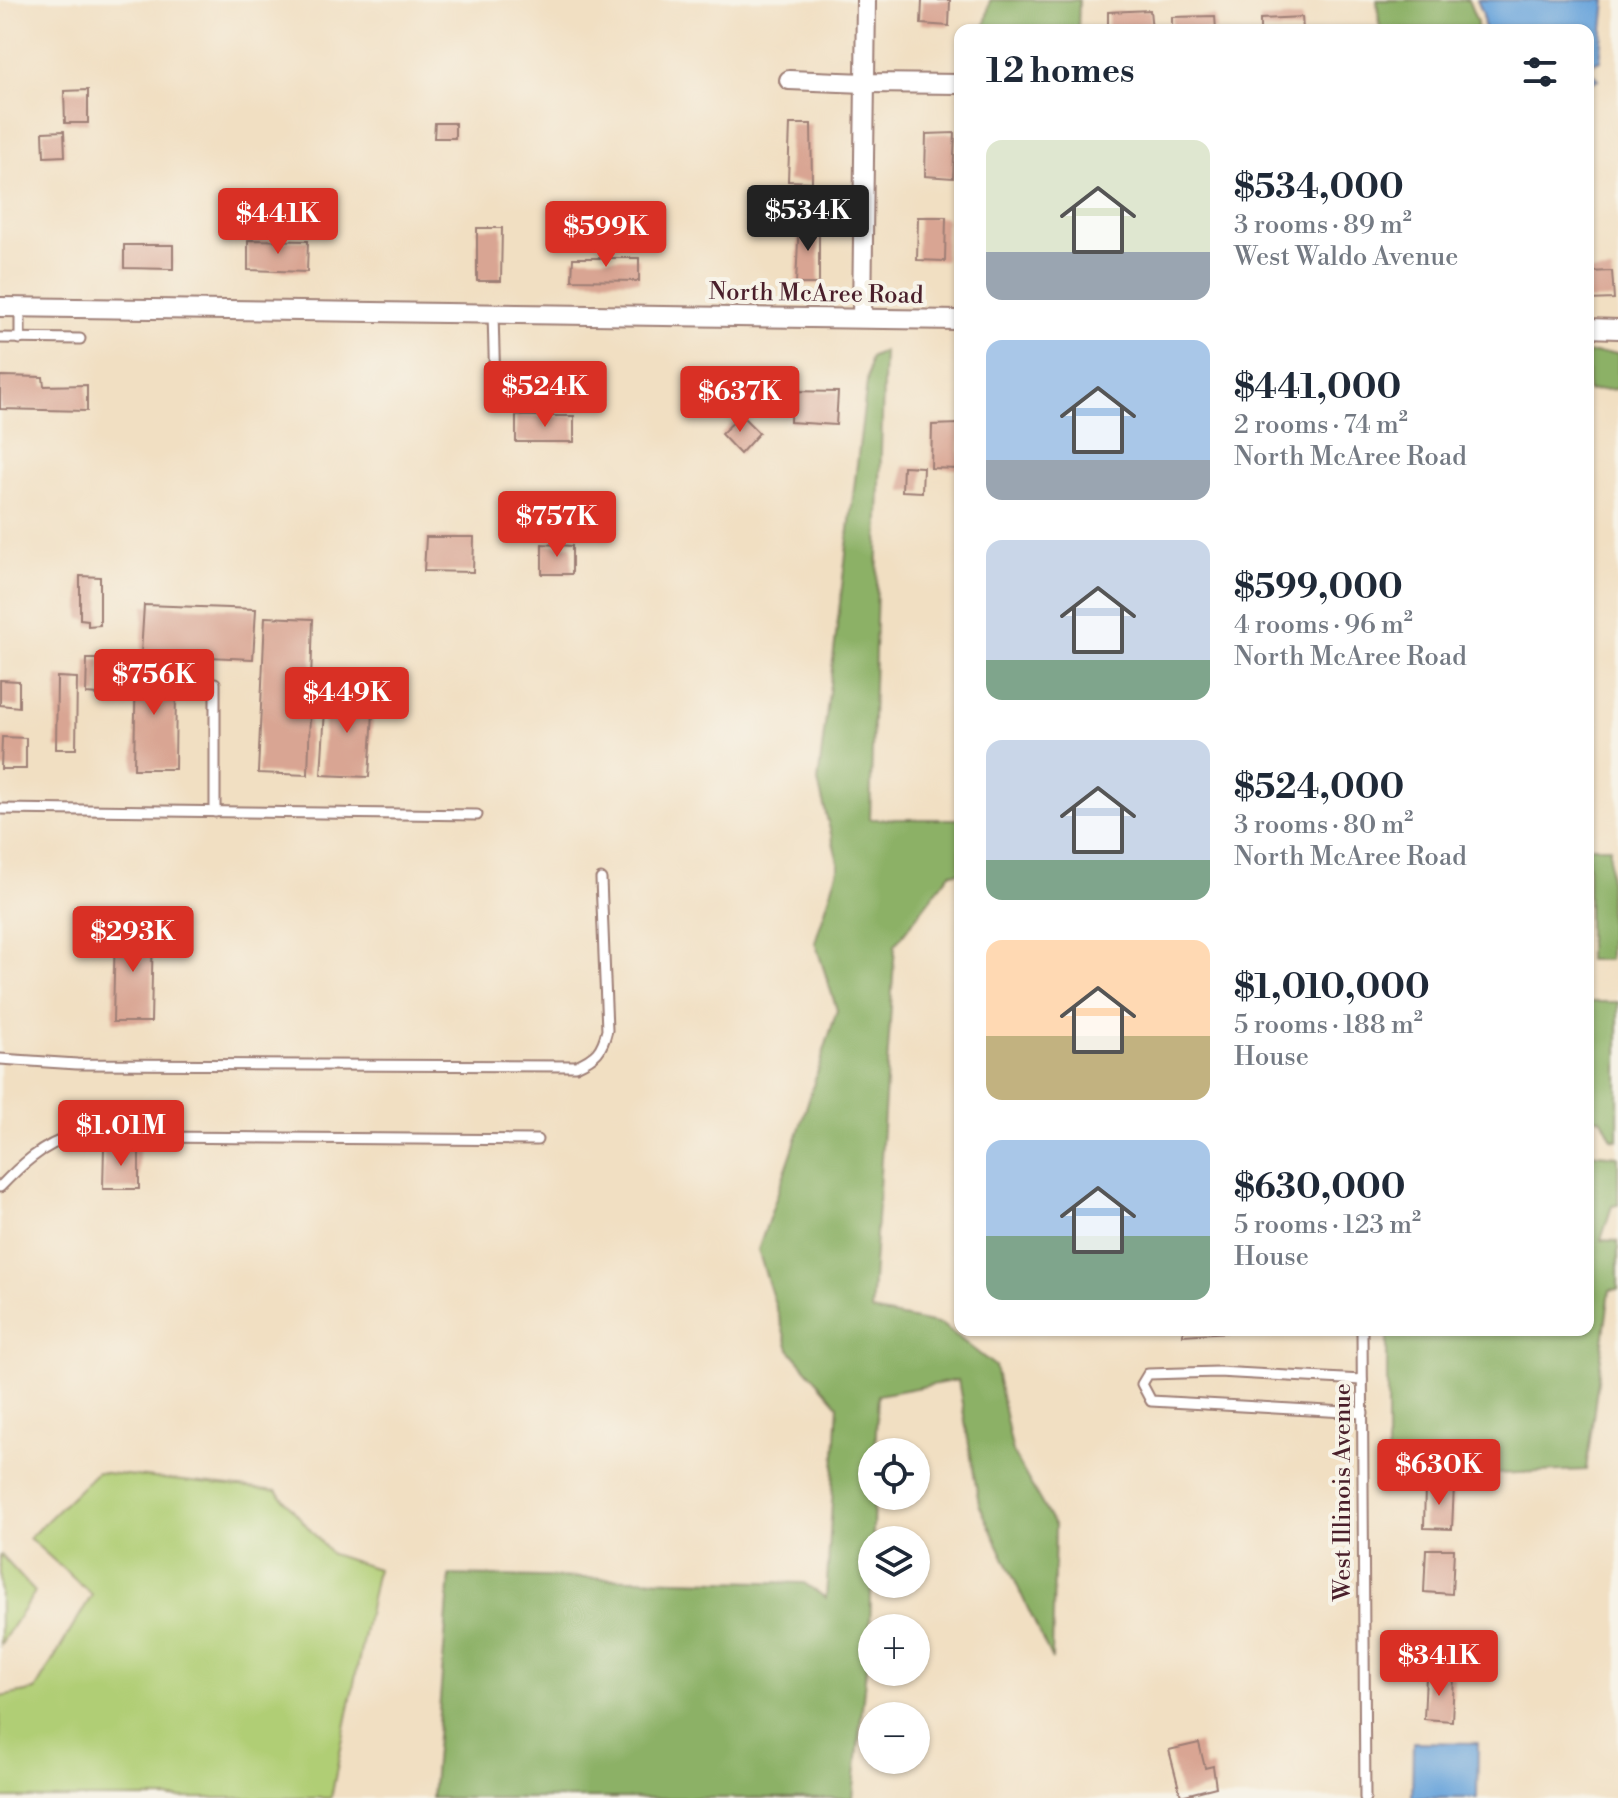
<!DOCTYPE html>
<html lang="en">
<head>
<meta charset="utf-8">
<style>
  body { margin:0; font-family:"Libre Bodoni",serif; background:#f6f6f7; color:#1f2937; height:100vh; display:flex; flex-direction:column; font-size:30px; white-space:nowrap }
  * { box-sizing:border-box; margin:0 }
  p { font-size:26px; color:#747a83 }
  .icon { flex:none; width:44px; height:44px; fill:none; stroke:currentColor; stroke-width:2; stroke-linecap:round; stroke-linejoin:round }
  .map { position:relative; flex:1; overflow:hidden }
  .side { position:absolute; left:954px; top:24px; width:640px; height:1312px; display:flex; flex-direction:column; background:#fff; border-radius:16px; box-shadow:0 2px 6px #0004 }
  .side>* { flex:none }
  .fabs { position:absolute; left:858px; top:1438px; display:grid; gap:16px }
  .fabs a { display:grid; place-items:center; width:72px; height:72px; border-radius:50%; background:#fff; box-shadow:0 2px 6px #0004; font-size:40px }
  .price { position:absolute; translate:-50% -68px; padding:0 18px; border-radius:8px; background:#d93025; color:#fff; font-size:26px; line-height:52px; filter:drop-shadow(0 2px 4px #0008) }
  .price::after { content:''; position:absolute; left:50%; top:48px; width:24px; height:18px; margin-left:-12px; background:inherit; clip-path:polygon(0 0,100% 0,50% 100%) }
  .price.selected { background:#222; color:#fff }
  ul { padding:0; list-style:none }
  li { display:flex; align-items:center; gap:24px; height:200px; padding:0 32px }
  li span { display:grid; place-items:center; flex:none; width:224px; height:160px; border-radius:16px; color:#555 }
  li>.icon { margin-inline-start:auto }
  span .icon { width:96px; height:96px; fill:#fffc; stroke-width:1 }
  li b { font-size:34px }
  h2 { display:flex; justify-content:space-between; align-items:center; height:96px; padding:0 32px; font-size:34px }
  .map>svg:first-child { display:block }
  .green { fill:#b0ce75; stroke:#7d7650; stroke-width:2 }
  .forest { fill:#8cb166; stroke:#6b6848; stroke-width:2 }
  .water { fill:#6ba5db; stroke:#5a6283; stroke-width:2 }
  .building { fill:#d9a593 }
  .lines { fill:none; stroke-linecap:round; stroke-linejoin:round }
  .service-casing { stroke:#9e7f76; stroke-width:13 }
  .minor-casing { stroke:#9e7f76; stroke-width:22 }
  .service { stroke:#fff; stroke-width:9 }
  .minor { stroke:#fff; stroke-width:18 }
  .labels { text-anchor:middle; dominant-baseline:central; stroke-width:8; stroke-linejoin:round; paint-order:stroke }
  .street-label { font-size:24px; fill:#4a1f2b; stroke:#f7f3e8 }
</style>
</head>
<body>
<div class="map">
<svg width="1618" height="1798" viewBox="0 0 1618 1798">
  <rect width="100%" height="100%" fill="#f7f3e8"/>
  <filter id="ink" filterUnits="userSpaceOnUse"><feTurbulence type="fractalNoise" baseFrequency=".0125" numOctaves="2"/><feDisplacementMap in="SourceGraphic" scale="16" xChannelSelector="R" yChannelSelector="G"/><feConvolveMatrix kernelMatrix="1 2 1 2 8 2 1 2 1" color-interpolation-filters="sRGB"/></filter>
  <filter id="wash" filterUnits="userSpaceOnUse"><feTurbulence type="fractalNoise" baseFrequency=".006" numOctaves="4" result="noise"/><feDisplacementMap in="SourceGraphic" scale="32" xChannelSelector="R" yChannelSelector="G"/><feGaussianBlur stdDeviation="1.8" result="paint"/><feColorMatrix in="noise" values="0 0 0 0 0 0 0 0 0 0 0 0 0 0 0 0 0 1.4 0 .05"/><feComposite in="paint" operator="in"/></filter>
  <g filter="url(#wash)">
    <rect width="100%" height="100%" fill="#f1dfc2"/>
    <g class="green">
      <polygon points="97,1472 277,1491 331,1554 377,1569 331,1798 0,1798 0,1697 35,1690 92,1595 29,1538"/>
      <polygon points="1,1555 35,1592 0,1645 0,1556"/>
    </g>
    <g class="forest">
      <polygon points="990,0 1079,0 1078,30 984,30"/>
      <polygon points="1377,0 1468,0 1477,22 1477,30 1380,30"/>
      <polygon points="884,351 870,819 960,819 960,872 950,873 895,945 871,1311 942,1325 995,1366 1013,1453 1055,1527 1052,1660 979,1504 958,1380 878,1395 875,1452 872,1452 872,1496 874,1496 870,1629 853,1798 432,1798 450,1575 804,1583 826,1598 838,1405 789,1349 758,1250 793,1149 837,1010 815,942 839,866 818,782 870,358"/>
      <polygon points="1588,353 1618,353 1618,389 1588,391"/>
      <polygon points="1588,847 1610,847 1609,960 1588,960"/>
      <polygon points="1588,1002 1618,1002 1618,1140 1612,1139 1602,1119 1588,1116"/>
      <polygon points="1588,1153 1618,1156 1618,1205 1612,1206 1601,1240 1618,1241 1618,1289 1610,1290 1586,1470 1470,1475 1387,1453 1387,1330 1588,1330"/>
    </g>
    <g class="water">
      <polygon points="1477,0 1606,0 1600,60 1593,63 1591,71 1599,79 1588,85 1588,30 1559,30 1557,26 1538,30 1484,30 1483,14"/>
      <polygon points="1413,1742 1478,1743 1477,1798 1412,1798"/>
    </g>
    <g id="blocks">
      <g class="building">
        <polygon points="922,0 950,0 949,26 921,24"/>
        <polygon points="1150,10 1152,30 1108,30 1108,12"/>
        <polygon points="1215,16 1216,30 1172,30 1172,17"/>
        <polygon points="1302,17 1303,30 1260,30 1260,19"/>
        <polygon points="88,90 88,123 65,123 64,91"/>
        <polygon points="435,123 455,123 455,138 434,138"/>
        <polygon points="790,124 811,124 812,182 788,181"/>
        <polygon points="64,131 65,156 44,157 43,132"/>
        <polygon points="955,133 953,178 925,176 926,134"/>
        <polygon points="918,217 946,217 945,261 917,260"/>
        <polygon points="799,220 819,220 819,284 796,284"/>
        <polygon points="477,228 502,228 501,281 477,281"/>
        <polygon points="248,240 308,241 307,272 248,270"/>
        <polygon points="124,245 173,245 173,269 124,268"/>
        <polygon points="573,258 639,258 639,281 572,280"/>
        <polygon points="1612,271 1614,299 1588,300 1588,272"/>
        <polygon points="0,376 43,377 44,386 87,385 87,411 0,409"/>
        <polygon points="791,391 838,392 836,425 790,422"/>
        <polygon points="741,415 759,433 740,454 721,434"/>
        <rect x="516" y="416" width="58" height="26"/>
        <polygon points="960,424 959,469 931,468 932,425"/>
        <polygon points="903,466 923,467 922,492 902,491"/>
        <polygon points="426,537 474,537 473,572 424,571"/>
        <polygon points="542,544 572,546 572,574 542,574"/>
        <polygon points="80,576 100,577 100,625 88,626 88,620 80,619"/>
        <polygon points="144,605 256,609 253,659 141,654"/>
        <polygon points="265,617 313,619 308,775 258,773"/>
        <polygon points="87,659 100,659 98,695 86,694"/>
        <polygon points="136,660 166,660 165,684 176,684 175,769 134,769"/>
        <polygon points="57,677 77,678 76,749 56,749"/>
        <polygon points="0,680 19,681 19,707 0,705"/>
        <polygon points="326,693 374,697 369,777 321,775"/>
        <polygon points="2,737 26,738 26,769 1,769"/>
        <polygon points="115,927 153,927 151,1022 113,1022"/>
        <polygon points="104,1147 139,1147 139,1189 103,1189"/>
        <polygon points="1183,1330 1229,1330 1229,1332 1183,1335"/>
        <polygon points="1425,1485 1454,1485 1452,1529 1424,1528"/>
        <polygon points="1426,1549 1454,1549 1452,1594 1424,1592"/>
        <polygon points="1426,1676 1454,1676 1452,1721 1424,1719"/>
        <polygon points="1199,1743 1205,1768 1213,1766 1216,1787 1181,1796 1169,1750"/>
      </g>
    </g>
  </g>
  <g filter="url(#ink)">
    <use href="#blocks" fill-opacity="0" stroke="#9e7f76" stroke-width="2"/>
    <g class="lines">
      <defs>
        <g id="service">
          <polyline points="20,308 20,339"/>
          <polyline points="493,313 495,389"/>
          <polyline points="0,338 80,339"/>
          <polyline points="215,683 215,812"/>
          <polyline points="0,809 477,815"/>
          <path d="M0 1059 77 1064 576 1066C596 1057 602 1051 607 1030L601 879"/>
          <path d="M0 1187C19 1167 43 1144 71 1137 97 1131 127 1135 153 1137L537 1140"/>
          <polyline points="1362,1330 1365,1798"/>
          <polyline points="1362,1380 1218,1372 1148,1374 1142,1384 1151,1401 1363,1413"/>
        </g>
        <g id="minor">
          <polyline points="789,80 865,83 960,84"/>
          <polyline points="0,307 960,320"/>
          <polyline points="862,318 866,0"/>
          <polyline points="1588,328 1618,329"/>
        </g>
      </defs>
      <use href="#service" class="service-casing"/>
      <use href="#minor" class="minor-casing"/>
      <use href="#service" class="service"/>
      <use href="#minor" class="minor"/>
    </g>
  </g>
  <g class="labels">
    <g class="street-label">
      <text transform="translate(816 294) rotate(1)">North McAree Road</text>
      <text transform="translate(1343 1492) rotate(-90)">West Illinois Avenue</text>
    </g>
  </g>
</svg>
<div class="fabs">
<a><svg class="icon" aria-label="locate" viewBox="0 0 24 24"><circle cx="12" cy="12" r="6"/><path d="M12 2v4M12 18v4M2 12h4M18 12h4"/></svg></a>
<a><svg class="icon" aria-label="layers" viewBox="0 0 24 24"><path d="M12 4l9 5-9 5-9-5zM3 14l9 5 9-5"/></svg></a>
<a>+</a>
<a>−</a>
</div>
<b class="price selected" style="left:808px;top:253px">$534K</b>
<b class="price" style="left:278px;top:256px">$441K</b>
<b class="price" style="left:606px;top:269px">$599K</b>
<b class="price" style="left:545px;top:429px">$524K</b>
<b class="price" style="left:740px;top:434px">$637K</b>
<b class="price" style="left:557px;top:559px">$757K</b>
<b class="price" style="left:154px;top:717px">$756K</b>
<b class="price" style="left:347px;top:735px">$449K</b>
<b class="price" style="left:133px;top:974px">$293K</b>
<b class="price" style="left:121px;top:1168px">$1.01M</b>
<b class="price" style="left:1439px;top:1507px">$630K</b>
<b class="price" style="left:1439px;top:1698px">$341K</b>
<section class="side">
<h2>12 homes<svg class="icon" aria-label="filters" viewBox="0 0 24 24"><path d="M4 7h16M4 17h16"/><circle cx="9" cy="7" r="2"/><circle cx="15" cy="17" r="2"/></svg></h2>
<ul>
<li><span style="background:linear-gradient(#dfe7d0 70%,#9aa5b1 0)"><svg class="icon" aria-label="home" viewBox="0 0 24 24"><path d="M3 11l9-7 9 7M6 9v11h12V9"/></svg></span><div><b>$534,000</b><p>3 rooms · 89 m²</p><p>West Waldo Avenue</p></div></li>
<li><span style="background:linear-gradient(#a9c7e8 75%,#9aa5b1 0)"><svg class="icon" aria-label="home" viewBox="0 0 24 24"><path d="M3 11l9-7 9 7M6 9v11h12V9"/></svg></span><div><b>$441,000</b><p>2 rooms · 74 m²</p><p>North McAree Road</p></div></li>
<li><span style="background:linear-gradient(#c9d6e8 75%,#7fa58c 0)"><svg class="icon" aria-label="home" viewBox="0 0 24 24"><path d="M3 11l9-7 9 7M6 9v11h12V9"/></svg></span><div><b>$599,000</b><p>4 rooms · 96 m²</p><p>North McAree Road</p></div></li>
<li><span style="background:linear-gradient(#c9d6e8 75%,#7fa58c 0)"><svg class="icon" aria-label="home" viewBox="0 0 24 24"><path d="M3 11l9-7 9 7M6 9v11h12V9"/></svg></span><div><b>$524,000</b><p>3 rooms · 80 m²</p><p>North McAree Road</p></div></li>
<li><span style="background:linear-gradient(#ffd9b3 60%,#c2b280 0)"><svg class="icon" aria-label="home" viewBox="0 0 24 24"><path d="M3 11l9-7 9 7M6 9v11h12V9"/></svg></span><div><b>$1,010,000</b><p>5 rooms · 188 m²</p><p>House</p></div></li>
<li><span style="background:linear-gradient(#a9c7e8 60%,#7fa58c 0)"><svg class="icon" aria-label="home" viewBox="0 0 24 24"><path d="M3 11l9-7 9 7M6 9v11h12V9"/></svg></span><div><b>$630,000</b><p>5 rooms · 123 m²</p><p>House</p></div></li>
</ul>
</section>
</div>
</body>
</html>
